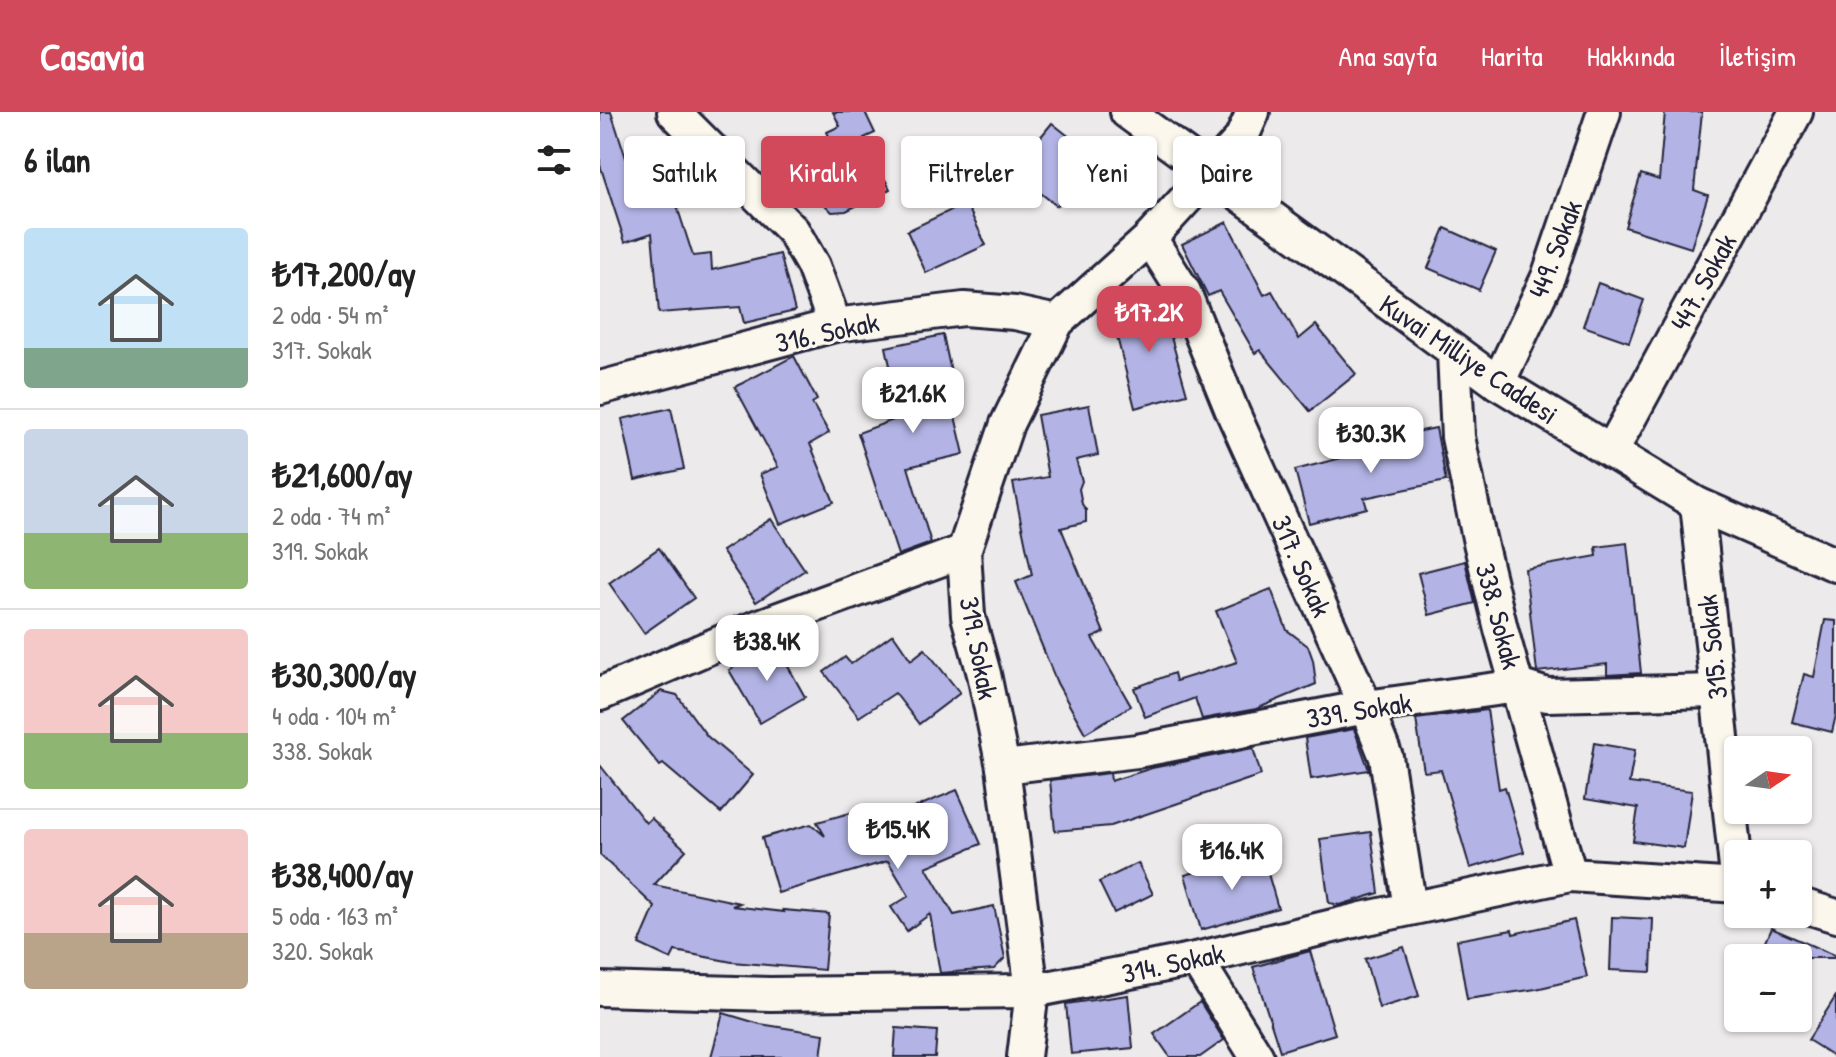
<!DOCTYPE html>
<html lang="tr">
<head>
<meta charset="utf-8">
<style>
  body { margin:0; font-family:"Patrick Hand",sans-serif; background:#f2f2f2; color:#222; height:100vh; display:flex; flex-direction:column; font-size:30px; white-space:nowrap }
  * { box-sizing:border-box; margin:0 }
  p { font-size:26px; color:#767676 }
  .icon { flex:none; width:44px; height:44px; fill:none; stroke:currentColor; stroke-width:2; stroke-linecap:round; stroke-linejoin:round }
  .map { position:relative; flex:1; overflow:hidden }
  .sheet { display:flex; flex-direction:column; background:#fff; width:600px }
  .sheet>* { flex:none }
  .hud { position:absolute; left:24px; top:24px; width:760px; height:72px; display:flex; gap:16px }
  .needle { width:52px; rotate:77deg }
  .buttons { position:absolute; left:1124px; top:624px; display:grid; gap:16px }
  .buttons a { display:grid; place-items:center; width:88px; height:88px; border-radius:8px; background:#fff; box-shadow:0 2px 6px #0004; font-size:40px }
  .price { position:absolute; translate:-50% -68px; padding:0 18px; border-radius:16px; background:#fff; color:#222; font-size:26px; line-height:52px; filter:drop-shadow(0 2px 4px #0008) }
  .price::after { content:''; position:absolute; left:50%; top:48px; width:24px; height:18px; margin-left:-12px; background:inherit; clip-path:polygon(0 0,100% 0,50% 100%) }
  .price.selected { background:#d1495b; color:#fff }
  ul { padding:0; list-style:none }
  li { display:flex; align-items:center; gap:24px; height:200px; padding:0 24px }
  li+li { border-top:2px solid #e0e0e0 }
  li span { display:grid; place-items:center; flex:none; width:224px; height:160px; border-radius:8px; color:#555 }
  li>.icon { margin-inline-start:auto }
  span .icon { width:96px; height:96px; fill:#fffc; stroke-width:1 }
  li b { font-size:34px }
  h2 { display:flex; justify-content:space-between; align-items:center; height:96px; padding:0 24px; font-size:34px }
  .pill { padding:0 28px; border-radius:8px; background:#fff; box-shadow:0 2px 6px #0004; font-size:28px; line-height:72px }
  .pill.selected { background:#d1495b; color:#fff }
  header { display:flex; align-items:center; gap:48px; box-sizing:border-box; height:112px; padding:0 40px; background:#d1495b; color:#fff }
  header strong { font-size:38px }
  nav { display:flex; gap:44px; margin-inline-start:auto; font-size:28px }
  main { display:flex; flex:1; min-height:0 }
  .map>svg:first-child { display:block }
  .building { fill:#b3b4e5; stroke:#22223b; stroke-width:2 }
  .lines { fill:none; stroke-linecap:round; stroke-linejoin:round }
  .minor-casing { stroke:#22223b; stroke-width:38 }
  .minor { stroke:#fbf7ec; stroke-width:32 }
  .labels { text-anchor:middle; dominant-baseline:central; stroke-width:6; stroke-linejoin:round; paint-order:stroke }
  .street-label { font-size:28px; fill:#22223b; stroke:#fbf7ec }
</style>
</head>
<body>
<header>
<strong>Casavia</strong>
<nav><a>Ana sayfa</a><a>Harita</a><a>Hakkında</a><a>İletişim</a></nav>
</header>
<main>
<section class="sheet">
<h2>6 ilan<svg class="icon" aria-label="filters" viewBox="0 0 24 24"><path d="M4 7h16M4 17h16"/><circle cx="9" cy="7" r="2"/><circle cx="15" cy="17" r="2"/></svg></h2>
<ul>
<li><span style="background:linear-gradient(#bfe0f5 75%,#7fa58c 0)"><svg class="icon" aria-label="home" viewBox="0 0 24 24"><path d="M3 11l9-7 9 7M6 9v11h12V9"/></svg></span><div><b>₺17,200/ay</b><p>2 oda · 54 m²</p><p>317. Sokak</p></div></li>
<li><span style="background:linear-gradient(#c9d6e8 65%,#8fb573 0)"><svg class="icon" aria-label="home" viewBox="0 0 24 24"><path d="M3 11l9-7 9 7M6 9v11h12V9"/></svg></span><div><b>₺21,600/ay</b><p>2 oda · 74 m²</p><p>319. Sokak</p></div></li>
<li><span style="background:linear-gradient(#f6c9c9 65%,#8fb573 0)"><svg class="icon" aria-label="home" viewBox="0 0 24 24"><path d="M3 11l9-7 9 7M6 9v11h12V9"/></svg></span><div><b>₺30,300/ay</b><p>4 oda · 104 m²</p><p>338. Sokak</p></div></li>
<li><span style="background:linear-gradient(#f6c9c9 65%,#b9a48a 0)"><svg class="icon" aria-label="home" viewBox="0 0 24 24"><path d="M3 11l9-7 9 7M6 9v11h12V9"/></svg></span><div><b>₺38,400/ay</b><p>5 oda · 163 m²</p><p>320. Sokak</p></div></li>
</ul>
</section>
<div class="map">
<svg width="1236" height="945" viewBox="0 0 1236 945">
  <rect width="100%" height="100%" fill="#edeaeb"/>
  <filter id="ink" filterUnits="userSpaceOnUse"><feTurbulence type="fractalNoise" baseFrequency=".0125" numOctaves="2"/><feDisplacementMap in="SourceGraphic" scale="16" xChannelSelector="R" yChannelSelector="G"/><feConvolveMatrix kernelMatrix="1 2 1 2 8 2 1 2 1" color-interpolation-filters="sRGB"/></filter>
  <g filter="url(#ink)">
    <g class="building">
      <polygon points="0,0 11,0 33,67 65,57 93,144 111,142 112,158 180,142 195,199 144,211 140,195 59,201 52,121 25,130 0,53"/>
      <polygon points="233,0 265,0 275,21 264,26 290,77 246,99 232,100 223,91 219,78 218,64 223,56 241,48 227,20 240,14"/>
      <polygon points="1065,0 1102,0 1094,78 1108,83 1091,136 1025,115 1041,62 1059,68"/>
      <polygon points="452,11 496,46 457,94 413,59"/>
      <polygon points="366,91 386,133 326,161 307,119"/>
      <polygon points="627,110 664,183 672,179 699,227 716,213 756,262 710,299 660,238 655,241 619,179 608,184 582,132"/>
      <polygon points="845,116 896,139 879,178 828,156"/>
      <polygon points="998,171 1044,188 1029,230 983,214"/>
      <polygon points="550,191 553,202 570,197 573,202 578,224 571,225 587,282 535,296 511,201"/>
      <polygon points="343,223 355,278 349,279 364,342 308,355 331,431 298,443 258,321 301,305 286,235"/>
      <polygon points="194,244 217,288 212,291 229,321 210,332 234,390 180,412 160,362 178,355 135,275"/>
      <polygon points="489,293 498,343 476,348 482,369 479,377 482,392 486,398 486,410 461,416 504,521 492,526 531,594 485,621 457,571 416,470 432,463 413,371 448,365 437,303"/>
      <polygon points="71,296 84,357 35,368 22,307"/>
      <polygon points="836,316 846,369 764,386 767,396 709,411 695,358 783,335 781,327"/>
      <polygon points="171,407 205,458 156,490 122,439"/>
      <polygon points="1027,431 1041,561 1007,563 1007,552 937,560 925,457 997,444 996,435"/>
      <polygon points="59,436 94,486 44,521 9,471"/>
      <polygon points="865,449 875,491 829,503 818,461"/>
      <polygon points="671,477 687,518 708,534 713,548 716,572 656,597 602,607 595,586 545,605 534,576 574,561 576,569 637,550 616,499"/>
      <polygon points="1225,508 1236,509 1236,603 1232,620 1192,610 1204,562 1214,565"/>
      <polygon points="293,522 311,548 325,537 360,581 319,612 295,581 259,605 224,560 245,545 251,552"/>
      <polygon points="175,531 205,585 160,611 129,558"/>
      <polygon points="61,579 77,583 107,624 153,663 121,701 63,652 60,654 23,609"/>
      <polygon points="887,598 899,677 905,675 924,740 870,756 841,658 824,660 816,607"/>
      <polygon points="754,617 769,658 711,667 705,626"/>
      <polygon points="994,631 1035,638 1029,671 1092,679 1084,736 1033,729 1038,696 985,687"/>
      <polygon points="653,636 661,663 511,714 455,719 450,668 510,661 511,669 552,656"/>
      <polygon points="0,653 46,711 51,706 86,738 54,773 140,791 132,794 184,800 183,798 229,802 224,858 132,850 75,839 71,847 39,832 55,795 0,743"/>
      <polygon points="357,678 381,732 326,755 354,803 394,794 405,846 394,857 340,861 330,802 307,819 291,795 309,784 288,749 178,781 162,726 211,712 225,724 217,710 268,696 273,713"/>
      <polygon points="771,720 779,781 740,793 729,791 720,727"/>
      <polygon points="662,741 678,796 601,818 585,763"/>
      <polygon points="538,751 553,782 514,801 499,770"/>
      <polygon points="1012,805 1053,807 1051,860 1010,858"/>
      <polygon points="974,808 987,865 936,877 867,887 857,828 912,818 913,822"/>
      <polygon points="1171,816 1236,844 1236,846 1158,846"/>
      <polygon points="804,835 819,884 779,896 765,847"/>
      <polygon points="710,839 735,922 680,939 653,855"/>
      <polygon points="528,883 533,936 471,942 466,892"/>
      <polygon points="1236,884 1236,945 1235,945 1208,928"/>
      <polygon points="600,890 624,928 600,945 570,945 554,922"/>
      <polygon points="123,901 160,912 224,922 221,945 111,945"/>
      <polygon points="296,916 337,919 335,945 294,945"/>
    </g>
    <g class="lines">
      <defs>
        <g id="minor">
          <polyline points="74,0 193,119 213,154 235,213"/>
          <polyline points="527,0 898,271 1097,392 1236,453"/>
          <polyline points="550,126 584,180 633,301 766,595 786,645 810,796"/>
          <polyline points="854,241 858,325 879,426 901,517 970,763"/>
          <polyline points="898,271 948,165 1004,0"/>
          <polyline points="0,276 235,213 364,197 415,201 457,210"/>
          <polyline points="1011,340 1196,0"/>
          <polyline points="1097,392 1138,774"/>
          <polyline points="0,582 157,515 364,439"/>
          <polyline points="403,655 537,639 766,595 918,574 947,583 1117,579"/>
          <polyline points="1198,792 1236,804"/>
          <polyline points="596,847 657,945"/>
          <polyline points="0,877 170,882 432,879 596,847 762,807 970,763 1138,774"/>
          <polyline points="424,945 432,879 403,655 384,562 368,504 364,439 407,312 457,210 550,126 641,27 653,0"/>
        </g>
      </defs>
      <use href="#minor" class="minor-casing"/>
      <use href="#minor" class="minor"/>
    </g>
  </g>
  <g class="labels">
    <g class="street-label">
      <text transform="translate(955 137) rotate(-69)">449. Sokak</text>
      <text transform="translate(1103 170) rotate(-61)">447. Sokak</text>
      <text transform="translate(227 220) rotate(-12)">316. Sokak</text>
      <text transform="translate(869 247) rotate(34)">Kuvai Milliye Caddesi</text>
      <text transform="translate(702 454) rotate(66)">317. Sokak</text>
      <text transform="translate(899 504) rotate(75)">338. Sokak</text>
      <text transform="translate(1112 535) rotate(-96)">315. Sokak</text>
      <text transform="translate(379 536) rotate(79)">319. Sokak</text>
      <text transform="translate(759 598) rotate(-9)">339. Sokak</text>
      <text transform="translate(573 851) rotate(-12)">314. Sokak</text>
    </g>
  </g>
</svg>
<div class="buttons">
<a><svg class="needle" viewBox="-14 -14 28 28"><path d="M0-13l5 13h-10z" fill="#e53935"/><path d="M0 13l5-13h-10z" fill="#767676"/></svg></a>
<a>+</a>
<a>−</a>
</div>
<b class="price selected" style="left:549px;top:242px">₺17.2K</b>
<b class="price" style="left:313px;top:323px">₺21.6K</b>
<b class="price" style="left:771px;top:363px">₺30.3K</b>
<b class="price" style="left:167px;top:571px">₺38.4K</b>
<b class="price" style="left:298px;top:759px">₺15.4K</b>
<b class="price" style="left:632px;top:780px">₺16.4K</b>
<div class="hud">
<a class="pill">Satılık</a>
<a class="pill selected">Kiralık</a>
<a class="pill">Filtreler</a>
<a class="pill">Yeni</a>
<a class="pill">Daire</a>
</div>
</div>
</main>
</body>
</html>
